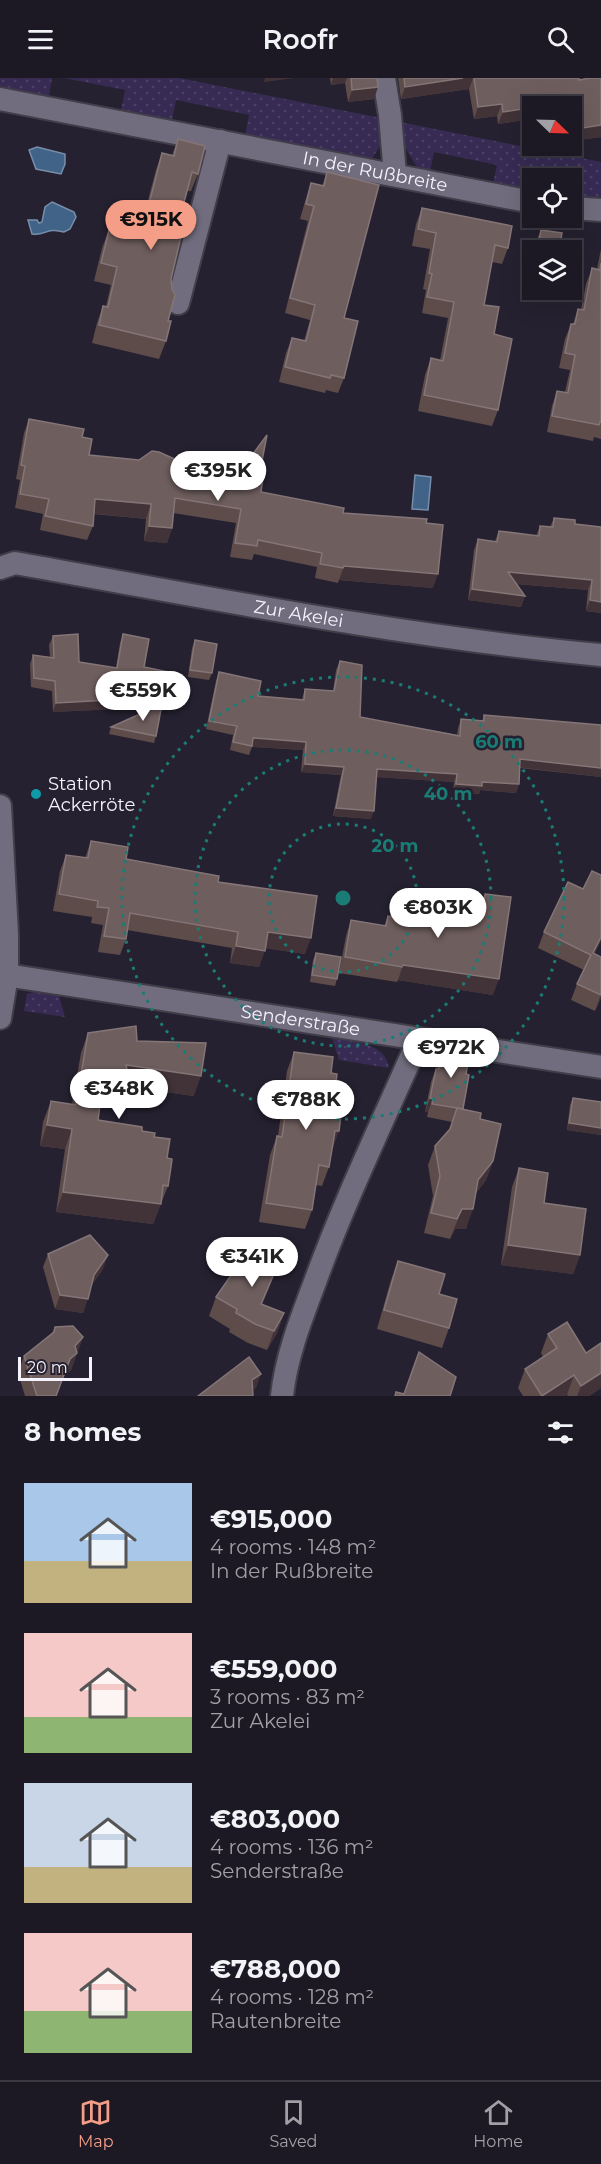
<!DOCTYPE html>
<html lang="en">
<head>
<meta charset="utf-8">
<style>
  body { margin:0; font-family:Montserrat,sans-serif; background:#25222c; color:#f1f3f6; height:100vh; display:flex; flex-direction:column; font-size:22px; white-space:nowrap }
  * { box-sizing:border-box; margin:0 }
  p { font-size:20px; color:#a0a0a6 }
  .icon { flex:none; width:33px; height:33px; fill:none; stroke:currentColor; stroke-width:2; stroke-linecap:round; stroke-linejoin:round }
  .map { position:relative; height:1318px; overflow:hidden }
  .sheet { display:flex; flex-direction:column; background:#1c1924; flex:1 }
  .sheet>* { flex:none }
  .needle { width:39px; rotate:113deg }
  .buttons { position:absolute; left:522px; top:18px; display:grid; gap:12px }
  .buttons a { display:grid; place-items:center; width:60px; height:60px; border-radius:0px; background:#1c1924; box-shadow:0 6px 24px #0002,0 0 0 2px #3a3841; font-size:30px }
  .scale { position:absolute; left:18px; bottom:15px; width:74px; box-sizing:border-box; padding-left:6px; border:3px solid #f5f3fd; border-top:0; font-size:16px; line-height:21px; white-space:nowrap; color:#f5f3fd; -webkit-text-stroke:4px #252130; paint-order:stroke }
  .price { position:absolute; translate:-50% -51px; padding:0 14px; border-radius:21px; background:#fff; color:#222; font-size:20px; line-height:39px; filter:drop-shadow(0 2px 3px #0008) }
  .price::after { content:''; position:absolute; left:50%; top:36px; width:18px; height:14px; margin-left:-9px; background:inherit; clip-path:polygon(0 0,100% 0,50% 100%) }
  .price.on { background:#f49e88; color:#111 }
  ul { padding:0; list-style:none }
  li { display:flex; align-items:center; gap:18px; height:150px; padding:0 24px }
  li span { display:grid; place-items:center; flex:none; width:168px; height:120px; border-radius:0px; color:#555 }
  li>.icon { margin-inline-start:auto }
  span .icon { width:72px; height:72px; fill:#fffc; stroke-width:1 }
  li b { font-size:26px }
  h2 { display:flex; justify-content:space-between; align-items:center; height:72px; padding:0 24px; font-size:26px }
  header { display:flex; justify-content:space-between; align-items:center; height:78px; padding:0 24px; background:#1c1924; font-size:27px; font-weight:600 }
  .tab-bar { display:flex; justify-content:space-around; align-items:center; height:84px; border-top:2px solid #3a3841; background:#1c1924; font-size:16px; color:#a0a0a6 }
  .tab-bar a { display:grid; justify-items:center; gap:3px }
  .tab-bar .on { color:#f49e88 }
  .map>svg:first-child { display:block }
  .grass { fill:url(#grass-dots) }
  .water { fill:#416388; stroke:#778eab; stroke-width:1.5 }
  .lines { fill:none; stroke-linecap:round; stroke-linejoin:round }
  .street-casing { stroke:#413e4a; stroke-width:26 }
  .street { stroke:#716d7e; stroke-width:22 }
  .wall { fill:#5e4c4b }
  .shaded-wall { fill:#413338 }
  .building { fill:#6f5e5e; stroke:#847577; stroke-width:1.5 }
  .ring { fill:none; stroke:#1a7c75; stroke-width:3; stroke-dasharray:3 6 }
  .culture-dot { fill:#0f9aa8; stroke:#252130; stroke-width:2 }
  .labels { text-anchor:middle; dominant-baseline:central; stroke-width:5; stroke-linejoin:round; paint-order:stroke }
  .street-label { font-size:18px; fill:#f5f3fd; stroke:#252130 }
  .poi-label { font-size:18px; fill:#f5f3fd; stroke:#252130; text-anchor:start }
  .centre { fill:#1a7c75; stroke:#252130; stroke-width:3 }
  .ring-label { font-size:18px; text-anchor:middle; font-weight:bold; fill:#1a7c75; stroke:#252130; stroke-width:5; stroke-linejoin:round; paint-order:stroke }
</style>
</head>
<body>
<header><svg class="icon" aria-label="menu" viewBox="0 0 24 24"><path d="M4 6h16M4 12h16M4 18h16"/></svg>Roofr<svg class="icon" aria-label="search" viewBox="0 0 24 24"><circle cx="10" cy="10" r="6"/><path d="M15 15l6 6"/></svg></header>
<div class="map">
<svg width="601" height="1318" viewBox="0 0 601 1318">
  <defs>
    <pattern id="grass-dots" width="8" height="8" patternUnits="userSpaceOnUse" patternTransform="scale(1.5)"><rect width="8" height="8" fill="#372b54"/><path d="M2 2h.1M6 6h.1" fill="none" stroke="#4b4065" stroke-width="1.8" stroke-linecap="round"/></pattern>
  </defs>
  <rect width="100%" height="100%" fill="#252130"/>
  <g class="grass">
    <polygon points="0,0 52,0 49,18 0,8"/>
    <polygon points="64,0 179,0 381,40 384,62 371,82 245,57 249,37 176,22 172,42 121,32 125,12"/>
    <polygon points="400,44 601,84 601,121 572,119 572,100 532,100 532,113 493,106 497,87 434,74 430,94 419,92 404,68"/>
    <polygon points="33,914 59,918 65,939 24,933 27,916"/>
    <path d="M332 960C352 964 386 964 389 990L339 982Z"/>
  </g>
  <g class="water">
    <polygon points="37,69 65,76 65,86 61,96 36,91 29,72"/>
    <path d="M52 124 74 134 76 139 70 151 64 154C46 149 46 158 32 156L28 142H37L39 145 42 144 45 129Z"/>
    <polygon points="415,397 431,399 428,432 412,431"/>
  </g>
  <g class="lines">
    <defs>
      <g id="street">
        <polyline points="384,0 390,37 395,97"/>
        <path id="s1" d="M0 21 532 124"/>
        <polyline points="572,130 601,132"/>
        <polyline points="178,225 220,63"/>
        <path id="s2" d="M0 490 15 485C210 520 404 559 601 577"/>
        <polyline points="0,728 7,856 7,897 0,940"/>
        <path id="s3" d="M0 896 601 989"/>
        <path d="M282 1318C286 1279 301 1241 315 1204 345 1121 384 1041 419 961"/>
      </g>
    </defs>
    <use href="#street" class="street-casing"/>
    <use href="#street" class="street"/>
  </g>
  <g class="wall">
    <polygon points="330,0 377,0 374,21 348,24 345,5 331,7"/>
    <polygon points="398,0 579,0 601,59 579,62 577,53 572,54 572,28 532,28 532,50 525,51 524,42 498,46 497,38 474,41 469,11 401,21"/>
    <polygon points="178,61 198,96 191,113 187,113 182,132 171,201 168,243 166,263 159,281 92,265 97,245 103,228 106,228 111,207 94,203 102,170 109,152 118,155 125,137 143,141 156,92 162,75 172,77"/>
    <polygon points="327,94 344,240 344,300 338,315 326,312 325,315 279,304 286,275 292,260 304,263 310,242 285,235 308,143 300,141 306,120 311,105 322,108"/>
    <polygon points="422,130 508,170 502,186 492,184 484,227 494,256 498,332 492,348 418,333 425,297 431,280 440,282 448,240 422,235 426,212 423,211 430,171 412,168 416,146"/>
    <polygon points="541,152 559,172 536,172 538,159"/>
    <polygon points="601,171 601,361 594,359 593,363 547,354 552,328 557,313 565,314 570,292 559,290 565,261 571,246 573,246 578,231 581,232 586,206 592,190 597,191"/>
    <polygon points="29,341 82,359 89,377 190,388 238,396 260,393 261,414 343,435 426,445 433,510 339,502 338,505 315,500 317,489 254,476 252,482 230,479 236,445 173,435 172,450 167,465 144,463 146,441 94,436 93,448 87,462 40,452 43,436 15,430 20,402 16,401 24,355"/>
    <polygon points="554,440 575,446 601,535 586,533 588,512 516,506 525,518 521,529 468,522 474,472 478,461 495,463 499,453 536,458 540,448 550,449"/>
    <polygon points="123,556 164,619 161,627 156,658 154,665 109,656 111,649 156,629 53,634 52,613 31,609 30,586 33,577 50,579 49,567 53,558 79,584 116,590 120,565"/>
    <polygon points="195,562 212,595 209,602 188,599 192,570"/>
    <polygon points="340,583 360,639 457,657 458,650 461,641 482,643 484,637 601,699 520,690 519,706 516,715 480,712 479,716 453,714 454,704 376,699 371,741 333,738 341,697 301,694 303,672 252,669 249,677 230,672 233,657 206,651 216,603 219,594 258,618 302,621 305,611 333,613 336,592"/>
    <polygon points="91,763 126,781 218,804 305,876 265,870 259,889 230,885 232,870 127,852 126,861 120,877 98,874 103,847 91,845 92,839 53,833 60,793 66,777 85,780"/>
    <polygon points="485,816 493,917 398,902 397,904 339,895 346,858 351,842 384,848 388,838 418,843 424,824 444,827 445,824 480,829"/>
    <polygon points="544,854 601,879 601,920 595,933 571,922 577,906 584,892 538,870"/>
    <polygon points="316,875 337,901 335,908 310,904 313,882"/>
    <polygon points="88,955 137,963 194,1018 123,1008 121,1016 111,1018 108,1027 100,1026 98,1042 142,1053 154,1059 167,1080 168,1108 153,1146 56,1134 65,1071 40,1068 43,1044 51,1023 72,1026 81,975"/>
    <polygon points="443,969 466,996 463,1031 480,1041 493,1083 486,1102 476,1115 466,1151 455,1151 450,1161 424,1155 433,1118 428,1087 435,1068 450,1051 452,1044 427,1039 428,1034 425,1034 431,1004 436,991 438,983"/>
    <polygon points="294,974 331,995 336,1005 332,1073 329,1089 322,1108 316,1107 312,1132 305,1151 259,1144 270,1077 277,1058 278,1058 287,993"/>
    <polygon points="573,1020 601,1024 601,1057 567,1052 570,1027"/>
    <polygon points="519,1090 580,1177 573,1196 501,1187 512,1109"/>
    <polygon points="48,1176 103,1191 91,1208 83,1235 55,1231 43,1189"/>
    <polygon points="398,1183 439,1216 449,1250 442,1270 377,1251 391,1202"/>
    <polygon points="279,1184 262,1227 284,1235 277,1255 267,1272 248,1265 229,1254 230,1251 209,1238 216,1219"/>
    <polygon points="55,1249 83,1259 71,1292 64,1298 56,1318 25,1318 18,1295 24,1278 52,1255"/>
    <polygon points="548,1256 586,1275 601,1265 601,1310 589,1318 568,1318 567,1317 564,1318 523,1318 518,1310 525,1291 543,1279 541,1275"/>
  </g>
  <g class="shaded-wall">
    <polygon points="265,0 295,0 264,4"/>
    <polygon points="333,0 347,0 345,5 331,7"/>
    <polygon points="463,0 473,0 469,11 401,21 405,9"/>
    <polygon points="378,9 374,21 348,24 352,12"/>
    <polygon points="502,26 497,38 474,41 478,29"/>
    <polygon points="528,30 524,42 498,46 503,34"/>
    <polygon points="530,39 532,39 532,50 525,51"/>
    <polygon points="582,41 577,53 572,54 572,42"/>
    <polygon points="601,47 601,59 579,62 583,50"/>
    <polygon points="95,421 151,426 146,441 90,435"/>
    <polygon points="149,448 172,450 167,465 144,463"/>
    <polygon points="344,488 438,496 433,510 339,502"/>
    <polygon points="508,494 592,502 588,512 504,505"/>
    <polygon points="472,511 525,518 521,529 468,522"/>
    <polygon points="590,522 601,524 601,535 586,533"/>
    <polygon points="164,619 161,629 53,634 56,625"/>
    <polygon points="253,660 306,664 303,672 252,669"/>
    <polygon points="520,681 601,690 601,699 517,689"/>
    <polygon points="305,686 344,689 341,697 301,694"/>
    <polygon points="377,691 457,696 454,704 374,699"/>
    <polygon points="482,704 519,706 516,715 480,712 479,716 453,714 456,706"/>
    <polygon points="336,730 374,733 371,741 333,738"/>
    <polygon points="268,854 311,860 305,876 262,870"/>
    <polygon points="601,859 601,863 587,891 593,875"/>
    <polygon points="236,868 265,873 259,889 230,885"/>
    <polygon points="403,887 499,901 493,917 398,902"/>
    <polygon points="601,916 601,920 595,933"/>
    <polygon points="126,987 201,998 194,1018 123,1008 121,1016 111,1018 108,1027 96,1025 103,1005 119,998"/>
    <polygon points="430,1020 433,1021 428,1034 425,1034"/>
    <polygon points="569,1045 601,1050 601,1057 567,1052"/>
    <polygon points="47,1047 72,1051 65,1071 40,1068"/>
    <polygon points="335,1053 339,1053 332,1073"/>
    <polygon points="493,1083 486,1102 471,1121 478,1102"/>
    <polygon points="63,1114 161,1126 153,1146 56,1134"/>
    <polygon points="462,1131 473,1131 466,1151 455,1151 450,1161"/>
    <polygon points="508,1167 580,1177 573,1196 501,1187"/>
    <polygon points="108,1177 103,1191 89,1211 94,1197"/>
    <polygon points="279,1184 272,1203 254,1245 261,1226"/>
    <polygon points="60,1217 88,1221 83,1235 55,1231"/>
    <polygon points="284,1235 277,1255 267,1272 274,1253"/>
    <polygon points="83,1259 71,1292 64,1298 75,1268"/>
    <polygon points="601,1295 601,1310 589,1318 577,1318 581,1308"/>
    <polygon points="261,1296 256,1310 246,1317 252,1302"/>
    <polygon points="574,1297 567,1317 564,1318 542,1318"/>
  </g>
  <g class="building">
    <polygon points="351,0 377,0 378,9 352,12"/>
    <polygon points="404,0 463,0 405,9"/>
    <polygon points="474,0 579,0 579,2 590,0 601,0 601,47 583,50 582,41 572,42 572,28 532,28 532,39 530,39 528,30 503,34 502,26 478,29"/>
    <polygon points="178,61 205,68 198,96 192,94 182,132 187,133 171,201 172,211 175,217 168,243 171,243 166,263 99,247 103,228 108,229 117,189 101,185 109,152 120,155 125,137 145,142 162,75 174,78"/>
    <polygon points="327,94 379,107 344,240 358,243 344,300 331,297 330,300 285,289 292,260 306,263 315,227 290,220 314,128 306,126 311,105 324,108"/>
    <polygon points="422,130 512,148 508,170 495,167 484,227 499,229 494,256 512,261 498,332 424,317 431,280 443,283 454,224 427,219 432,196 429,195 436,155 418,151"/>
    <polygon points="541,152 562,155 559,172 537,172"/>
    <polygon points="601,185 601,344 600,344 599,347 552,338 557,313 568,315 575,277 565,275 571,246 575,246 578,231 584,232 592,190 600,192"/>
    <polygon points="29,341 84,351 82,359 92,361 89,377 139,382 152,373 159,374 190,388 238,396 267,357 260,393 264,394 261,414 344,430 343,435 427,441 426,445 443,447 438,496 344,488 343,490 320,486 322,475 258,462 257,468 235,465 241,431 175,420 172,450 149,448 151,426 95,421 93,448 45,438 49,421 20,416 25,388 21,387"/>
    <polygon points="554,440 575,442 575,446 601,449 601,524 590,522 592,502 508,494 525,518 472,511 478,461 497,464 499,453 539,458 540,448 553,449"/>
    <polygon points="78,556 79,584 117,590 123,556 149,561 144,589 169,594 164,619 56,625 55,603 34,600 33,577 54,580 53,558"/>
    <polygon points="195,562 217,566 212,595 190,592"/>
    <polygon points="340,583 362,587 360,639 460,658 461,641 484,643 484,637 601,647 601,690 520,681 519,706 482,704 482,708 456,706 457,696 377,691 374,733 336,730 344,689 305,686 306,664 253,660 252,668 233,664 237,648 209,643 219,594 261,603 258,618 304,622 305,611 334,613"/>
    <polygon points="162,626 156,658 111,649"/>
    <polygon points="91,763 128,769 126,781 219,798 218,804 317,818 311,860 268,854 265,873 236,868 238,854 130,835 126,861 104,858 109,830 97,829 98,823 59,816 66,777 88,780"/>
    <polygon points="592,793 601,797 601,859 593,875 601,879 601,917 577,906 591,877 544,854 568,804 583,811"/>
    <polygon points="485,816 511,819 499,901 403,887 402,889 345,879 351,842 386,848 388,838 421,844 424,824 445,827 445,824 483,830"/>
    <polygon points="316,875 341,879 337,901 312,897"/>
    <polygon points="136,948 137,963 206,965 201,998 126,987 128,996 119,998 115,1006 103,1005 98,1042 142,1049 142,1053 155,1055 154,1059 170,1061 167,1080 172,1081 171,1089 168,1108 163,1107 161,1126 63,1114 72,1051 47,1047 51,1023 76,1027 88,955"/>
    <polygon points="443,969 470,974 466,996 469,997 463,1031 432,1026 433,1021 430,1020 436,991 439,991"/>
    <polygon points="294,974 333,979 331,995 337,996 336,1005 345,1006 339,1053 335,1053 329,1089 319,1087 312,1132 266,1125 277,1058 282,1059"/>
    <polygon points="573,1020 601,1024 601,1050 569,1045"/>
    <polygon points="457,1030 481,1035 480,1041 501,1046 493,1083 478,1102 473,1131 462,1131 457,1141 431,1135 440,1098 435,1068 450,1051"/>
    <polygon points="519,1090 548,1095 544,1125 586,1131 580,1177 508,1167"/>
    <polygon points="90,1157 108,1177 94,1197 88,1221 60,1217 48,1176"/>
    <polygon points="248,1165 279,1184 261,1226 284,1235 274,1253 255,1246 236,1235 237,1231 216,1219 236,1190"/>
    <polygon points="398,1183 445,1196 439,1216 457,1221 449,1250 384,1232"/>
    <polygon points="567,1244 586,1275 601,1265 601,1295 581,1308 574,1297 542,1318 525,1291 557,1270 548,1256"/>
    <polygon points="73,1248 83,1259 75,1268 77,1275 70,1281 56,1318 37,1318 24,1278 54,1254 55,1249"/>
    <polygon points="419,1274 456,1299 450,1318 395,1318 396,1314 404,1316"/>
    <polygon points="249,1279 261,1296 252,1302 253,1318 198,1318"/>
  </g>
  <g class="ring">
    <circle cx="343" cy="820" r="74"/>
    <circle cx="343" cy="820" r="148"/>
    <circle cx="343" cy="820" r="221"/>
  </g>
  <circle class="culture-dot" cx="36" cy="716" r="6"/>
  <g class="labels">
    <g class="street-label">
      <text stroke="none"><textPath href="#s1" startOffset="382">In der Rußbreite</textPath></text>
      <text stroke="none"><textPath href="#s2" startOffset="304">Zur Akelei</textPath></text>
      <text stroke="none"><textPath href="#s3" startOffset="304">Senderstraße</textPath></text>
    </g>
    <g class="poi-label">
      <text x="48" y="706">Station<tspan x="48" dy="21">Ackerröte</tspan></text>
    </g>
  </g>
  <circle cx="343" cy="820" r="9" class="centre"/>
  <g class="ring-label">
    <text x="499" y="670">60 m</text>
    <text x="448" y="722">40 m</text>
    <text x="395" y="774">20 m</text>
  </g>
</svg>
<div class="buttons">
<a><svg class="needle" viewBox="-14 -14 28 28"><path d="M0-13l5 13h-10z" fill="#e53935"/><path d="M0 13l5-13h-10z" fill="#a0a0a6"/></svg></a>
<a><svg class="icon" aria-label="locate" viewBox="0 0 24 24"><circle cx="12" cy="12" r="6"/><path d="M12 2v4M12 18v4M2 12h4M18 12h4"/></svg></a>
<a><svg class="icon" aria-label="layers" viewBox="0 0 24 24"><path d="M12 4l9 5-9 5-9-5zM3 14l9 5 9-5"/></svg></a>
</div>
<div class="scale">20 m</div>
<b class="price on" style="left:151px;top:173px">€915K</b>
<b class="price" style="left:218px;top:424px">€395K</b>
<b class="price" style="left:143px;top:644px">€559K</b>
<b class="price" style="left:438px;top:861px">€803K</b>
<b class="price" style="left:451px;top:1001px">€972K</b>
<b class="price" style="left:119px;top:1042px">€348K</b>
<b class="price" style="left:306px;top:1053px">€788K</b>
<b class="price" style="left:252px;top:1210px">€341K</b>
</div>
<section class="sheet">
<h2>8 homes<svg class="icon" aria-label="filters" viewBox="0 0 24 24"><path d="M4 7h16M4 17h16"/><circle cx="9" cy="7" r="2"/><circle cx="15" cy="17" r="2"/></svg></h2>
<ul>
<li><span style="background:linear-gradient(#a9c7e8 65%,#c2b280 0)"><svg class="icon" aria-label="home" viewBox="0 0 24 24"><path d="M3 11l9-7 9 7M6 9v11h12V9"/></svg></span><div><b>€915,000</b><p>4 rooms · 148 m²</p><p>In der Rußbreite</p></div></li>
<li><span style="background:linear-gradient(#f6c9c9 70%,#8fb573 0)"><svg class="icon" aria-label="home" viewBox="0 0 24 24"><path d="M3 11l9-7 9 7M6 9v11h12V9"/></svg></span><div><b>€559,000</b><p>3 rooms · 83 m²</p><p>Zur Akelei</p></div></li>
<li><span style="background:linear-gradient(#c9d6e8 70%,#c2b280 0)"><svg class="icon" aria-label="home" viewBox="0 0 24 24"><path d="M3 11l9-7 9 7M6 9v11h12V9"/></svg></span><div><b>€803,000</b><p>4 rooms · 136 m²</p><p>Senderstraße</p></div></li>
<li><span style="background:linear-gradient(#f6c9c9 65%,#8fb573 0)"><svg class="icon" aria-label="home" viewBox="0 0 24 24"><path d="M3 11l9-7 9 7M6 9v11h12V9"/></svg></span><div><b>€788,000</b><p>4 rooms · 128 m²</p><p>Rautenbreite</p></div></li>
</ul>
</section>
<nav class="tab-bar">
<a class="on"><svg class="icon" aria-label="map" viewBox="0 0 24 24"><path d="M3 6l6-2 6 2 6-2v14l-6 2-6-2-6 2zM9 4v14M15 6v14"/></svg>Map</a>
<a><svg class="icon" aria-label="saved" viewBox="0 0 24 24"><path d="M7 4h10v16l-5-4-5 4z"/></svg>Saved</a>
<a><svg class="icon" aria-label="home" viewBox="0 0 24 24"><path d="M3 11l9-7 9 7M6 9v11h12V9"/></svg>Home</a>
</nav>
</body>
</html>
